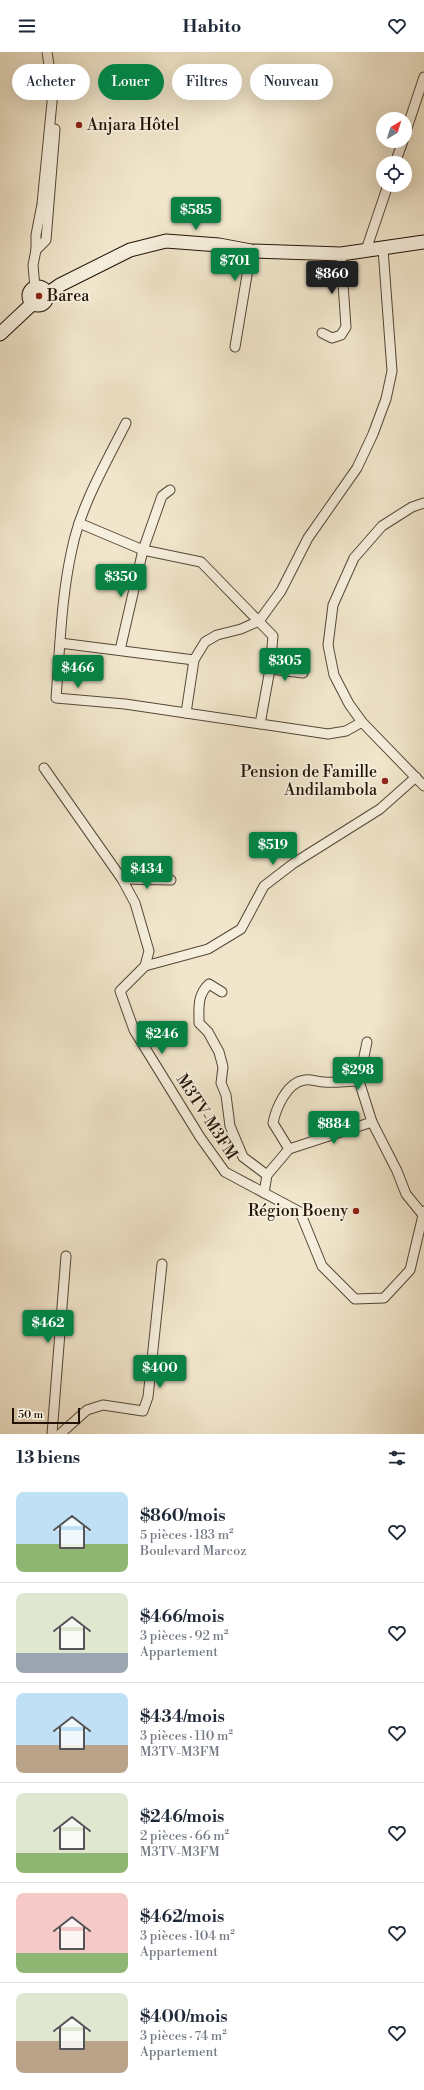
<!DOCTYPE html>
<html lang="fr">
<head>
<meta charset="utf-8">
<style>
  body { margin:0; font-family:"Libre Bodoni",serif; background:#f2f2f3; color:#1f2937; height:100vh; display:flex; flex-direction:column; font-size:15px; white-space:nowrap }
  * { box-sizing:border-box; margin:0 }
  p { font-size:13px; color:#747a83 }
  .icon { flex:none; width:22px; height:22px; fill:none; stroke:currentColor; stroke-width:2; stroke-linecap:round; stroke-linejoin:round }
  .map { position:relative; height:1382px; overflow:hidden }
  .panel { display:flex; flex-direction:column; background:#fff; flex:1 }
  .panel>* { flex:none }
  .hud { position:absolute; left:12px; top:12px; width:400px; height:36px; display:flex; gap:8px }
  .needle { width:26px; rotate:38deg }
  .buttons { position:absolute; left:376px; top:60px; display:grid; gap:8px }
  .buttons a { display:grid; place-items:center; width:36px; height:36px; border-radius:50%; background:#fff; box-shadow:0 4px 16px #0002; font-size:20px }
  .scale { position:absolute; left:12px; bottom:10px; width:68px; box-sizing:border-box; padding-left:4px; border:2px solid #221206; border-top:0; font-size:11px; line-height:14px; white-space:nowrap; color:#221206; -webkit-text-stroke:3px #f6efdd; paint-order:stroke }
  .price { position:absolute; translate:-50% -34px; padding:0 9px; border-radius:4px; background:#0b8043; color:#fff; font-size:13px; line-height:26px; filter:drop-shadow(0 1px 2px #0008) }
  .price::after { content:''; position:absolute; left:50%; top:24px; width:12px; height:9px; margin-left:-6px; background:inherit; clip-path:polygon(0 0,100% 0,50% 100%) }
  .price.selected { background:#222; color:#fff }
  ul { padding:0; list-style:none }
  li { display:flex; align-items:center; gap:12px; height:100px; padding:0 16px }
  li+li { border-top:1px solid #e0e1e3 }
  li span { display:grid; place-items:center; flex:none; width:112px; height:80px; border-radius:8px; color:#555 }
  li>.icon { margin-inline-start:auto }
  span .icon { width:48px; height:48px; fill:#fffc; stroke-width:1 }
  li b { font-size:17px }
  h2 { display:flex; justify-content:space-between; align-items:center; height:48px; padding:0 16px; font-size:17px }
  .tag { padding:0 14px; border-radius:18px; background:#fff; box-shadow:0 4px 16px #0002; font-size:14px; line-height:36px }
  .tag.selected { background:#0b8043; color:#fff }
  header { display:flex; justify-content:space-between; align-items:center; height:52px; padding:0 16px; background:#fff; font-size:18px; font-weight:700 }
  .map>svg:first-child { display:block }
  .lines { fill:none; stroke-linecap:round; stroke-linejoin:round }
  .minor-casing { stroke:#564737; stroke-width:11 }
  .secondary-casing { stroke:#221206; stroke-width:15 }
  .minor { stroke:#f6efdd; stroke-width:9 }
  .secondary { stroke:#f6efdd; stroke-width:13 }
  .poi-dot { fill:#8f2418; stroke:#f6efdd; stroke-width:1.5 }
  .labels { text-anchor:middle; dominant-baseline:central; stroke-width:4; stroke-linejoin:round; paint-order:stroke }
  .poi-label { font-size:16px; fill:#221206; stroke:#f6efdd; text-anchor:start }
  .street-label { font-size:16px; fill:#221206; stroke:#f6efdd }
</style>
</head>
<body>
<header><svg class="icon" aria-label="menu" viewBox="0 0 24 24"><path d="M4 6h16M4 12h16M4 18h16"/></svg>Habito<svg class="icon" aria-label="heart" viewBox="0 0 24 24"><path d="M12 20l-8-8c-3-5 5-10 8-4 3-6 11-1 8 4z"/></svg></header>
<div class="map">
<svg width="424" height="1382" viewBox="0 0 424 1382">
  <rect width="100%" height="100%" fill="#f1e6cb"/>
  <filter id="stains"><feTurbulence type="fractalNoise" baseFrequency=".005" numOctaves="4"/><feColorMatrix values="0 0 0 0 .2 0 0 0 0 .09 0 0 0 0 .02 0 0 0 .5 -.17"/></filter>
  <radialGradient id="worn" r=".72"><stop offset=".6" stop-color="#630" stop-opacity="0"/><stop offset="1" stop-color="#630" stop-opacity=".3"/></radialGradient>
  <g class="lines">
    <defs>
      <g id="minor">
        <polyline points="405,82 424,25"/>
        <polyline points="395,111 403,89"/>
        <polyline points="36,198 46,188 55,77"/>
        <polyline points="366,198 388,133"/>
        <polyline points="35,236 33,213 36,198 36,183 42,152 53,40 47,0"/>
        <polyline points="322,281 332,286 341,283 346,275 341,202"/>
        <polyline points="235,295 251,199"/>
        <path d="M126 371C106 411 81 453 72 497 61 546 60 596 56 646L125 652 328 682 346 679 362 670"/>
        <polyline points="424,451 412,455 382,474 354,506 333,553 328,593 334,623 349,652 362,670 424,734"/>
        <polyline points="79,471 143,498 201,510 273,584 270,617 260,672"/>
        <polyline points="60,591 194,608"/>
        <polyline points="120,598 143,498 162,444 170,438"/>
        <polyline points="270,617 303,621"/>
        <polyline points="186,661 194,608 205,590 217,583 241,577 259,569 281,539 308,486 357,416 373,382 386,347 392,319 383,197"/>
        <polyline points="44,716 122,827 135,851 149,899 145,914 120,939 134,978 200,1085 225,1120 300,1160 322,1214 355,1247 384,1246 410,1218 424,1159"/>
        <polyline points="122,827 171,828"/>
        <polyline points="145,914 208,897 241,877 264,834 294,811 380,757 416,725"/>
        <path d="M222 940 209 932C197 943 199 956 199 971L208 980 219 1000 223 1015 221 1031 226 1043 230 1074 243 1105 267 1123"/>
        <polyline points="359,1029 372,1070 397,1119 406,1142 423,1163"/>
        <polyline points="289,1097 372,1070"/>
        <path d="M264 1141 267 1123 289 1097 273 1071C276 1056 287 1030 305 1028 311 1027 318 1030 324 1030 335 1031 347 1029 359 1029L367 990"/>
        <polyline points="52,1382 66,1204"/>
        <polyline points="60,1382 87,1358 103,1353 143,1359 148,1345 162,1212"/>
      </g>
      <g id="secondary">
        <circle cx="38" cy="244" r="9"/>
        <polyline points="47,242 60,233 130,198 166,189 219,193 251,199 341,202 424,190"/>
        <polyline points="0,282 32,252"/>
      </g>
    </defs>
    <use href="#minor" class="minor-casing"/>
    <use href="#secondary" class="secondary-casing"/>
    <use href="#minor" class="minor"/>
    <use href="#secondary" class="secondary"/>
  </g>
  <g class="poi-dot">
    <circle cx="79" cy="73" r="4"/>
    <circle cx="39" cy="244" r="4"/>
    <circle cx="385" cy="729" r="4"/>
    <circle cx="356" cy="1159" r="4"/>
  </g>
  <g class="labels">
    <g class="poi-label">
      <text x="87" y="73">Anjara Hôtel</text>
      <text x="47" y="244">Barea</text>
      <text x="377" y="720" text-anchor="end">Pension de Famille<tspan x="377" dy="18">Andilambola</tspan></text>
      <text x="348" y="1159" text-anchor="end">Région Boeny</text>
    </g>
    <g class="street-label">
      <text transform="translate(207 1065) rotate(57)">M3TV-M3FM</text>
    </g>
  </g>
  <rect width="100%" height="100%" filter="url(#stains)"/>
  <rect width="100%" height="100%" fill="url(#worn)"/>
</svg>
<div class="buttons">
<a><svg class="needle" viewBox="-14 -14 28 28"><path d="M0-13l5 13h-10z" fill="#e53935"/><path d="M0 13l5-13h-10z" fill="#747a83"/></svg></a>
<a><svg class="icon" aria-label="locate" viewBox="0 0 24 24"><circle cx="12" cy="12" r="6"/><path d="M12 2v4M12 18v4M2 12h4M18 12h4"/></svg></a>
</div>
<div class="scale">50 m</div>
<b class="price" style="left:196px;top:179px">$585</b>
<b class="price" style="left:235px;top:230px">$701</b>
<b class="price selected" style="left:332px;top:243px">$860</b>
<b class="price" style="left:121px;top:546px">$350</b>
<b class="price" style="left:285px;top:630px">$305</b>
<b class="price" style="left:78px;top:637px">$466</b>
<b class="price" style="left:273px;top:814px">$519</b>
<b class="price" style="left:147px;top:838px">$434</b>
<b class="price" style="left:162px;top:1003px">$246</b>
<b class="price" style="left:358px;top:1039px">$298</b>
<b class="price" style="left:334px;top:1093px">$884</b>
<b class="price" style="left:48px;top:1292px">$462</b>
<b class="price" style="left:160px;top:1337px">$400</b>
<div class="hud">
<a class="tag">Acheter</a>
<a class="tag selected">Louer</a>
<a class="tag">Filtres</a>
<a class="tag">Nouveau</a>
</div>
</div>
<section class="panel">
<h2>13 biens<svg class="icon" aria-label="filters" viewBox="0 0 24 24"><path d="M4 7h16M4 17h16"/><circle cx="9" cy="7" r="2"/><circle cx="15" cy="17" r="2"/></svg></h2>
<ul>
<li><span style="background:linear-gradient(#bfe0f5 65%,#8fb573 0)"><svg class="icon" aria-label="home" viewBox="0 0 24 24"><path d="M3 11l9-7 9 7M6 9v11h12V9"/></svg></span><div><b>$860/mois</b><p>5 pièces · 183 m²</p><p>Boulevard Marcoz</p></div><svg class="icon" aria-label="heart" viewBox="0 0 24 24"><path d="M12 20l-8-8c-3-5 5-10 8-4 3-6 11-1 8 4z"/></svg></li>
<li><span style="background:linear-gradient(#dfe7d0 75%,#9aa5b1 0)"><svg class="icon" aria-label="home" viewBox="0 0 24 24"><path d="M3 11l9-7 9 7M6 9v11h12V9"/></svg></span><div><b>$466/mois</b><p>3 pièces · 92 m²</p><p>Appartement</p></div><svg class="icon" aria-label="heart" viewBox="0 0 24 24"><path d="M12 20l-8-8c-3-5 5-10 8-4 3-6 11-1 8 4z"/></svg></li>
<li><span style="background:linear-gradient(#bfe0f5 65%,#b9a48a 0)"><svg class="icon" aria-label="home" viewBox="0 0 24 24"><path d="M3 11l9-7 9 7M6 9v11h12V9"/></svg></span><div><b>$434/mois</b><p>3 pièces · 110 m²</p><p>M3TV-M3FM</p></div><svg class="icon" aria-label="heart" viewBox="0 0 24 24"><path d="M12 20l-8-8c-3-5 5-10 8-4 3-6 11-1 8 4z"/></svg></li>
<li><span style="background:linear-gradient(#dfe7d0 75%,#8fb573 0)"><svg class="icon" aria-label="home" viewBox="0 0 24 24"><path d="M3 11l9-7 9 7M6 9v11h12V9"/></svg></span><div><b>$246/mois</b><p>2 pièces · 66 m²</p><p>M3TV-M3FM</p></div><svg class="icon" aria-label="heart" viewBox="0 0 24 24"><path d="M12 20l-8-8c-3-5 5-10 8-4 3-6 11-1 8 4z"/></svg></li>
<li><span style="background:linear-gradient(#f6c9c9 75%,#8fb573 0)"><svg class="icon" aria-label="home" viewBox="0 0 24 24"><path d="M3 11l9-7 9 7M6 9v11h12V9"/></svg></span><div><b>$462/mois</b><p>3 pièces · 104 m²</p><p>Appartement</p></div><svg class="icon" aria-label="heart" viewBox="0 0 24 24"><path d="M12 20l-8-8c-3-5 5-10 8-4 3-6 11-1 8 4z"/></svg></li>
<li><span style="background:linear-gradient(#dfe7d0 60%,#b9a48a 0)"><svg class="icon" aria-label="home" viewBox="0 0 24 24"><path d="M3 11l9-7 9 7M6 9v11h12V9"/></svg></span><div><b>$400/mois</b><p>3 pièces · 74 m²</p><p>Appartement</p></div><svg class="icon" aria-label="heart" viewBox="0 0 24 24"><path d="M12 20l-8-8c-3-5 5-10 8-4 3-6 11-1 8 4z"/></svg></li>
</ul>
</section>
</body>
</html>
